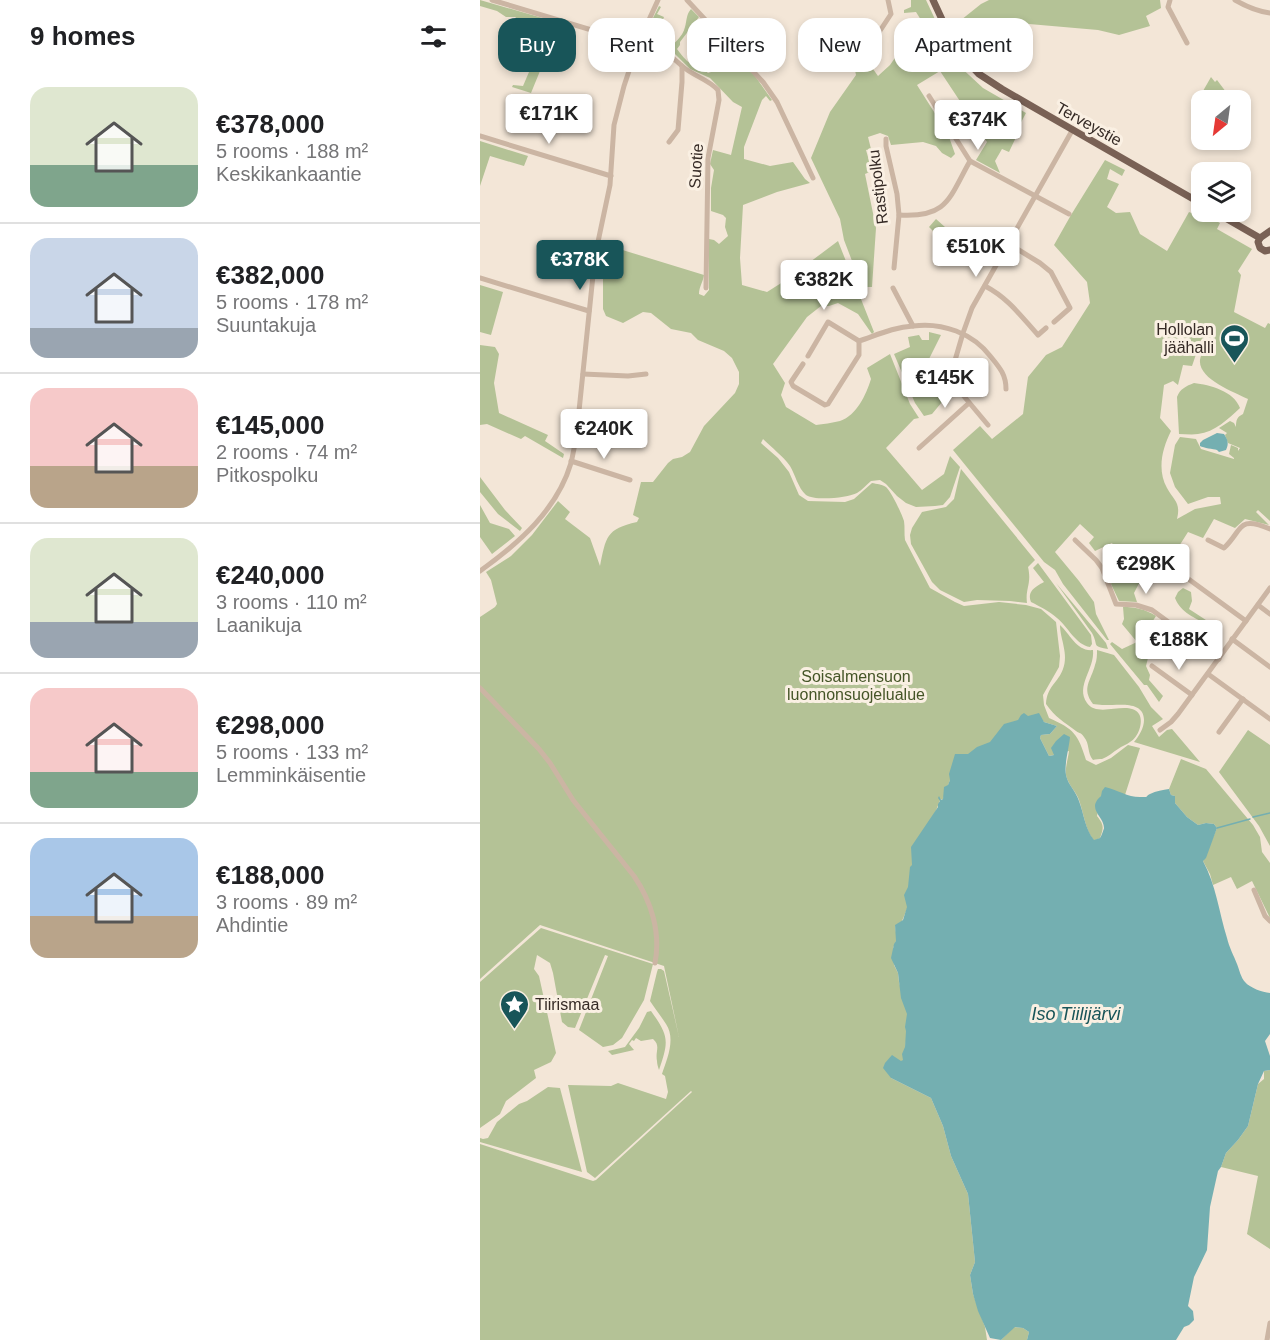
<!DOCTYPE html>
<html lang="en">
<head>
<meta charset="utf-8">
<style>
  body { margin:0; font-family:Arial,sans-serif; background:#f2f2f2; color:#202124; height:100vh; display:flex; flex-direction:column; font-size:22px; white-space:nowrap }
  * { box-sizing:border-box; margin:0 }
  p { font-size:20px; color:#757577 }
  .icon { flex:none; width:33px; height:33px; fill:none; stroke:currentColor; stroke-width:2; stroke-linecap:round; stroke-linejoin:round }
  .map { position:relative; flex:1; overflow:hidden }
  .details { display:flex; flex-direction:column; background:#fff; width:480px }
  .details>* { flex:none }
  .hud { position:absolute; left:18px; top:18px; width:570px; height:54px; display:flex; gap:12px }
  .needle { width:39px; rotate:209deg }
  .tools { position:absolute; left:711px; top:90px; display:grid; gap:12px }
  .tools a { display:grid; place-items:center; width:60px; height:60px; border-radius:12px; background:#fff; box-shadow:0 3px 9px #0003; font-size:30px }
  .price { position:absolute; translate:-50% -51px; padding:0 14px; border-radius:6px; background:#fff; color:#222; font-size:20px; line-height:39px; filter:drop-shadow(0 2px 3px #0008) }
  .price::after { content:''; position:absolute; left:50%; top:36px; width:18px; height:14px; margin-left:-9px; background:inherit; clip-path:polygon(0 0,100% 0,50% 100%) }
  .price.selected { background:#185559; color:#fff }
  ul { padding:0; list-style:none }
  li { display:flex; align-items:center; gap:18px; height:150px; padding:0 30px }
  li+li { border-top:2px solid #e0e0e0 }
  li span { display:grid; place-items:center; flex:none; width:168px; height:120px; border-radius:18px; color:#555 }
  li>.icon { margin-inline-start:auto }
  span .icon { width:72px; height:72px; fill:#fffc; stroke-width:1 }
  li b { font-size:26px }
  h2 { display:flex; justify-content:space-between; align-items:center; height:72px; padding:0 30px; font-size:26px }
  .pill { padding:0 21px; border-radius:18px; background:#fff; box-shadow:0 3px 9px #0003; font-size:21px; line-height:54px }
  .pill.selected { background:#185559; color:#fff }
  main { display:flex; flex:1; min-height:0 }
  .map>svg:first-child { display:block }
  .green { fill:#b4c296; fill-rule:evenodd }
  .water { fill:#74afb1 }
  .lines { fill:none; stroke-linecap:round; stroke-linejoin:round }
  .stream { stroke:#74afb1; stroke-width:1.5 }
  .minor { stroke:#cbb5a3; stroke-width:5 }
  .major { stroke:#796155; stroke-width:7 }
  .labels { text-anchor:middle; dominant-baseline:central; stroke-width:6; stroke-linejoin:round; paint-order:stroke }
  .street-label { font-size:16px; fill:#352a25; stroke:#faf0e3 }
  .poi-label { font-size:16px; fill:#352a25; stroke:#faf0e3; text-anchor:end }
  .park-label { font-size:16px; fill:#455527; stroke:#faf0e3 }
  .water-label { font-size:18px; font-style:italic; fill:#185559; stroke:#faf0e3 }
</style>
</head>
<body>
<main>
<section class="details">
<h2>9 homes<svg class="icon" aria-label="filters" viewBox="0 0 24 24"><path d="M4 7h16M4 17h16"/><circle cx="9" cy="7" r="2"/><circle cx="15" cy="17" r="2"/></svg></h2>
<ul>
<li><span style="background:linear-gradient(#dfe7d0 65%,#7fa58c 0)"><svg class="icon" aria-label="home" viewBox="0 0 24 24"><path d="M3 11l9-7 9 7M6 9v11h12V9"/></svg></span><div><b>€378,000</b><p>5 rooms · 188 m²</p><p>Keskikankaantie</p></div></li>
<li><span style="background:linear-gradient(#c9d6e8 75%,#9aa5b1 0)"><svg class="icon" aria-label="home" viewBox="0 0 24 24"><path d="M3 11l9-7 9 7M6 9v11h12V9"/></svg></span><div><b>€382,000</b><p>5 rooms · 178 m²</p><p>Suuntakuja</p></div></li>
<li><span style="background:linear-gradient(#f6c9c9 65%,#b9a48a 0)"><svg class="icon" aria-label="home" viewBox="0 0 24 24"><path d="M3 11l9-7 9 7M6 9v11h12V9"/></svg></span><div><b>€145,000</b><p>2 rooms · 74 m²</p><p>Pitkospolku</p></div></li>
<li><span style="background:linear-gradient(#dfe7d0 70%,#9aa5b1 0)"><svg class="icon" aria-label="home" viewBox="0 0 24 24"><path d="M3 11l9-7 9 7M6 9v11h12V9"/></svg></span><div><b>€240,000</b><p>3 rooms · 110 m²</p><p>Laanikuja</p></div></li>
<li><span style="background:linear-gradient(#f6c9c9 70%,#7fa58c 0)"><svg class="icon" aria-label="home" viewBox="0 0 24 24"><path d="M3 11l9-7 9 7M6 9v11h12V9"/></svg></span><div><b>€298,000</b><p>5 rooms · 133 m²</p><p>Lemminkäisentie</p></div></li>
<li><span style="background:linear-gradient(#a9c7e8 65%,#b9a48a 0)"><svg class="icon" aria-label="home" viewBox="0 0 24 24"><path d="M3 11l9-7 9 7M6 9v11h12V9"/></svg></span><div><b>€188,000</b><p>3 rooms · 89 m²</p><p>Ahdintie</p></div></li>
</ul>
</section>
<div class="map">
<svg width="790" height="1340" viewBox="0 0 790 1340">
  <rect width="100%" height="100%" fill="#f3e6d7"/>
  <g class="green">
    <polygon points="0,0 73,21 66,38 58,69 60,71 51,93 32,87 33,85 43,86 49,72 40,54 24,36 25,35 30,36 33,29 41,32 39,39 40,39 46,29 43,23 35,17 26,17 17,11 0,6"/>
    <polygon points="431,0 446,0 475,62 503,88 546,113 537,130 539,131 529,152 522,149 515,161 520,173 496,160 507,142 460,71 437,85 468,134 475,154 471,158 462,153 456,146 443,142 411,145 408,136 400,133 388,137 391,149 386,150 392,171 385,174 396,228 392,287 382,287 364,240 360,219 331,158 350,112 376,75 370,47 376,45 398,76 410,65 441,20 436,12 424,13 424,10 431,7"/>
    <polygon points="509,0 680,0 681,8 666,16 670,26 639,35 618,30 549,24 515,23 510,29 497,59 485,45 483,38 476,24 501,4"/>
    <polygon points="179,6 181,7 177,14 184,17 177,35 191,41 186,47 183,48 169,44 164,36"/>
    <path d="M211 9 219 17 200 42V45L197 49C201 54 205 60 211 64 216 68 223 68 228 73L231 72 247 56 225 31 224 26 226 25 263 65 275 76 292 100 290 101 286 96 282 100 264 147V159L290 166 313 162 325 179 330 183 297 192 263 205 260 258 262 285 287 292 306 280 358 241 394 332 392 334 378 314 358 303 349 306H341L327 317 293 364 305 383 301 395 306 407 336 425C343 424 352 423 360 421 377 415 386 395 391 379L387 368 410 354 430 404 439 418 434 419 406 448 442 490 464 474 470 456 480 467 470 497 463 505 455 506 436 507 426 503 417 496 406 484 400 480 391 481C386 485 382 490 377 493 368 498 334 501 326 495 318 488 315 474 310 466 303 456 292 448 283 439L281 443 298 458 309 472 319 495 328 501 365 502 374 499 392 483C397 484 401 484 406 487 412 493 421 512 424 521 425 527 424 534 425 540L450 588 475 602 484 606 519 602 546 605 561 609 576 622 580 656 579 667 563 695 564 705 569 718C594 729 598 734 606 760L616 765 631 758 648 745 660 748 645 795 621 796 617 816C624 825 624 827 620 838L614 841C605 829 604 814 599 800 596 791 588 785 586 775 585 768 588 759 589 751L569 756 560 738 561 735 570 734 577 726 564 722 558 715 542 718 512 741 470 780 463 799 460 800 459 803 433 868 427 909 422 921 415 926 417 939 413 948 414 965 418 973 419 982 427 1011V1032L424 1059 411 1078 451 1098 463 1126 471 1156 488 1194 495 1262 490 1275 493 1294 505 1327 507 1340H0V1144L113 1181 116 1180 212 1092 211 1091 115 1178 107 1172 88 1085 131 1086 138 1083 186 1099 188 1092 185 1076 182 1074C187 1059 196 1039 186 1024 181 1016 175 1009 170 1001L177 972 178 969H181L184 971 199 1037 184 966 60 925 0 979V617L15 607 17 604 11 580 6 572 31 556 52 535 78 501 90 512 85 519 110 538 120 566C126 537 126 529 157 522L159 518 153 515 161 482H173L188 463 193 459 202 457 210 452 224 426 255 393 259 384V372L252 358 244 351 218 340 211 333 191 329 171 313 163 312 143 323 126 316 123 309V244L224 275C223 282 219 287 219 294L224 296 229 290V239L234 240 239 244 248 236 245 227 246 218 243 215 231 211V188L234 170 230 164 233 150 251 155 262 107 253 102 230 78 210 69 194 53 187 50C193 44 203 37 205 27 207 20 206 15 211 9Z"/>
    <polygon points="731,77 735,82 737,80 749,96 756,100 727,100 730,93 723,91"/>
    <polygon points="0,141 48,156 44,166 10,156 0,186"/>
    <path d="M625 160 645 170 642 176 630 169 627 179 639 184 627 207 636 213 650 212 660 234 687 251 709 212 714 214 716 210 740 223 737 229 772 249 758 271 761 275 754 312 785 328 788 323 790 324V521L778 510 776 512 789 525 765 519 755 528 734 519 723 538 708 532 689 562 682 565 669 564 654 593 657 602 639 601 631 584 633 580 649 573 632 543 615 551 609 543 614 537 600 524 575 552 599 581 614 602 616 614 629 640H627L583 584 575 570 564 562 473 450 500 426 512 439 543 414 548 377 566 355 582 347 610 303 607 282 574 245 591 215ZM729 337C727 344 721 353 720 360 718 379 754 392 768 399L763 414C757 417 756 420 756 427L754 423 750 421 739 428 747 433 745 435 748 443 760 448 758 451V448L751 445 749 454 754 458V459L721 449 716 439 700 437 695 445 690 473 695 487 708 504 728 497H740L741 504 715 509 697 519C701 502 694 501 687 488 677 470 682 449 691 431L680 418 684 385 693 381 698 385 703 365 712 366 721 340Z"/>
    <polygon points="456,219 475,236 467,245 449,227"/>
    <polygon points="0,285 23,292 11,335 0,332"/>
    <polygon points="449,332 461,335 448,361 453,383 462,402 452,414 444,416 435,403 414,354 430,347 428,337 439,335 442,340 449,340"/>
    <polygon points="0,345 15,347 19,354 14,383 19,413 68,435 65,441 84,454 83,458 45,436 41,439 7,424 0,425"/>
    <path d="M714 383C730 385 754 391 760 408 748 419 735 432 718 434 712 435 705 434 699 434L697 397C700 389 706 386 714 383Z"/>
    <path d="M481 469 555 560 548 567C552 584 545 588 547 603L530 601 497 600 484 602 460 590 452 582 431 544 430 535 432 528 442 512 466 507 474 499Z"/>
    <polygon points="0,477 25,510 42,528 40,531 18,514 0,492"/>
    <polygon points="0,505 10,523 29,529 35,536 12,554 0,537"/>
    <path d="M558 563 611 635 612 644 610 647C596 645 588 627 577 618 569 611 561 607 551 602 547 591 555 587 564 582L553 568Z"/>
    <path d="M576 583 626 643 628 649C611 646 619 646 612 633Z"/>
    <path d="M703 588 711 592 712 601 709 609 729 622V625C715 618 701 613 695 598L698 592Z"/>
    <path d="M643 607C655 607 665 609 676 616L667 630 673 638V645L667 649 668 658 666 666 670 675 669 680 683 696 679 702 667 685H664L630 644 632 642 642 649 657 642 642 624 644 619Z"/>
    <path d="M580 625C590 634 597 652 613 650 615 669 595 686 607 703 618 719 649 699 659 714 664 722 658 738 650 742 646 745 642 746 638 749 633 752 628 757 622 759 620 759 615 759 613 760 607 753 610 744 604 737 601 732 600 734 596 731 584 722 575 717 566 704 567 686 578 683 583 669 589 654 580 639 580 625Z"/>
    <path d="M617 650 634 655 659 687 671 707 683 719 672 726 679 737 687 730 692 729 720 762 654 742C659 736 664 728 664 720 664 699 635 706 622 705 620 705 615 704 613 704 601 688 611 681 615 665 617 660 617 655 617 650Z"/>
    <polygon points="768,730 790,745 790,846 779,826 739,772"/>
    <polygon points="701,759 726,769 773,825 780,837 782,852 790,863 790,918 772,881 757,889 751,877 733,885 730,874 723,861 737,828 734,824 726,823 718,825 707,817 695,803 695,796 691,795 689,789"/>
    <polygon points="61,928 173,964 164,1000 142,1038 133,1045 123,1047 99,1030 128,956 125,955 95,1028 88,1027 82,1022 73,973 70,963 57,955 54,969 59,976 76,1053 71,1062 54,1070 56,1078 26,1101 20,1114 0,1128 0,982"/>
    <path d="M171 1011C189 1036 189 1041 179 1070 178 1067 177 1064 177 1061 175 1051 181 1046 173 1039L161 1041 156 1038 154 1041 152 1040 149 1044 154 1050 132 1055 128 1051 145 1047 159 1028 167 1012Z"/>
    <polygon points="790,1070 790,1249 767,1234 778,1176 741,1167 746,1153 758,1140 768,1126 778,1084 784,1079 784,1071"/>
    <polygon points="68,1087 80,1088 102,1172 0,1142 0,1138 3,1139 8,1138 17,1122 39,1104 47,1101"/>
    <polygon points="534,1327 543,1328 549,1332 547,1340 521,1340"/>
  </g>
  <g class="water">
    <path d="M737 433 744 434C748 440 749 444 746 450L739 452 737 450C733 449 724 448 720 446V443L723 440Z"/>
    <path d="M544 713 548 716 559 713 564 722 577 726 570 734 561 735 560 738 569 756 574 755 571 748 576 741 584 734 590 737C589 748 584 765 586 775 588 785 596 791 599 801 604 814 605 829 614 840L620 838C621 837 624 829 624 828 624 816 606 809 621 796L622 791 625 787C638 790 649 798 662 797 670 797 664 797 670 794 676 791 683 790 689 789L691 795 695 796V803L707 817 718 825 726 823 734 824 737 828 726 858 723 861C736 885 739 912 747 938 749 947 754 956 757 964 759 969 761 978 765 982 770 988 782 992 790 993V1034L785 1041 790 1056V1070L784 1071 778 1084 768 1126 758 1140 746 1153 741 1167 738 1171 730 1207 727 1250 714 1277 708 1306 713 1311 714 1320 709 1325 704 1327 696 1340H547L549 1332 543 1328 535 1327 521 1340 510 1338 498 1311 493 1294 490 1275 495 1262 488 1194 471 1156 463 1126 451 1098 411 1078 403 1068 405 1063 412 1055 421 1061 423 1060 422 1054 425 1047 426 1031 425 1027 427 1014 421 998 418 973 411 958 414 944 416 941 415 925 423 920 427 907 424 895 428 887 430 867 432 865 431 847 458 807V804L460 801 458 798 459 796 461 800 463 799 464 787 468 785 470 780 469 774 475 754H488L497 747 510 742 524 724 538 720 541 715Z"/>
  </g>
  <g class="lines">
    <g class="stream">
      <polyline points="773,817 790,813"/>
      <polyline points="737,828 770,819"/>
    </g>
    <g class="minor">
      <path d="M12 0 158 44C178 46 188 53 202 66V82L198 130 189 142"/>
      <polyline points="207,0 283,82 297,102 333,178"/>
      <polyline points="690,0 688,7 707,43"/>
      <path d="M755 0C767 7 776 11 790 13"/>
      <polyline points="390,46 411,14 408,0"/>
      <path d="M202 66C213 76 228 79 238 90L239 100 228 158 226 288"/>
      <polyline points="449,96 490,161 589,214"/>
      <polyline points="0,136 131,176"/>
      <polyline points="406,139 406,146 417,194 419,215 414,268"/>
      <path d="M419 215C468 218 469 198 490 161"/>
      <polyline points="529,244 560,263 571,272 590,308 574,322"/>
      <polyline points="0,278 109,311"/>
      <path d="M505 286C528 298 540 315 558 335L566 328"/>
      <polyline points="413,288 433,326"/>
      <polyline points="328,356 348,322 379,341"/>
      <path d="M323 364 311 382 313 386 345 405 348 404 379 355V341C397 335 414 327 433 326 462 322 493 333 511 357 520 368 526 375 526 389"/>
      <polyline points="103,374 148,376 166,374"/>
      <polyline points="508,425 472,382 471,374 483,333 492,308 593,129"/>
      <polyline points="439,448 489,403"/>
      <polyline points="91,461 150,480"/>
      <polyline points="595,540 616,560 622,568 636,604 656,605 672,610 739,659"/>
      <path d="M728 540 744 548C763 530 757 515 790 529"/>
      <polyline points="692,567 766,621"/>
      <path d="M0 571C39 543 77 510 91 463 93 455 94 447 96 440L115 256 130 185 134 125 144 86 158 44 178 0"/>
      <polyline points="778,605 790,614"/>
      <polyline points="752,639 790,667"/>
      <polyline points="672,666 712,695"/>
      <polyline points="728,674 790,719"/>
      <path d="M0 688 59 749 70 763 93 800 154 876C171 901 181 932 175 963"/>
      <polyline points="680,730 691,722 698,714 790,588"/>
      <polyline points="739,732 763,699"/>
      <polyline points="774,890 785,916 790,921"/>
      <polyline points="787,1340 790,1323"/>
    </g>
    <g class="major">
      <polyline points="453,0 472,41 480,54 499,74 522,89 567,115 722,204"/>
      <polyline points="735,212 780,238"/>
      <polyline points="780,238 778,242 780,248 785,251 790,250"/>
      <polyline points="780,238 790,231"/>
    </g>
  </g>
  <defs>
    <symbol id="stadium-pin" viewBox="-11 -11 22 30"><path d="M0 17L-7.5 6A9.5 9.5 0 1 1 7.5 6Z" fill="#185559" stroke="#faf0e3"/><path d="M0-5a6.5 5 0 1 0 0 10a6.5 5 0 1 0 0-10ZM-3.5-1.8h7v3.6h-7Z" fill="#fff"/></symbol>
    <symbol id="sight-pin" viewBox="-11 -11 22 30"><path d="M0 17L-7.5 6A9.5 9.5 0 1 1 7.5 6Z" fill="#185559" stroke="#faf0e3"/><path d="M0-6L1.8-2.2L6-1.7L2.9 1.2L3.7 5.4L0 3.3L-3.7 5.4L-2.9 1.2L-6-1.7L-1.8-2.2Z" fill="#fff"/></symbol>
  </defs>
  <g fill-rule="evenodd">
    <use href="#stadium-pin" x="738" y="322" width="33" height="45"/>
    <use href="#sight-pin" x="18" y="988" width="33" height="45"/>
  </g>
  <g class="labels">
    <g class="street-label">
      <text transform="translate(609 124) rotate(29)">Terveystie</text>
      <text transform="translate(216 166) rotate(-86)">Suotie</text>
      <text transform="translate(398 187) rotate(-97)">Rastipolku</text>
    </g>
    <g class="poi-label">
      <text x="734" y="329">Hollolan<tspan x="734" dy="18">jäähalli</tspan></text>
      <text x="55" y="1004" text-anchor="start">Tiirismaa</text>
    </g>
    <g class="park-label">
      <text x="376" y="676">Soisalmensuon<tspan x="376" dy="18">luonnonsuojelualue</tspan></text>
    </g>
    <g class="water-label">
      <text x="596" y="1014">Iso Tiilijärvi</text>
    </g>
  </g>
</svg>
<div class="tools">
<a><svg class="needle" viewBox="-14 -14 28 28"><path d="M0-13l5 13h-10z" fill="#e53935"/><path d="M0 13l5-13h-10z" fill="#757577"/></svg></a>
<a><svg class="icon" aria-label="layers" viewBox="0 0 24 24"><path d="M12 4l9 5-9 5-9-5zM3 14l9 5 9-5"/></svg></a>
</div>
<b class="price" style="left:69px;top:145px">€171K</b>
<b class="price" style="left:498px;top:151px">€374K</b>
<b class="price" style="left:496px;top:278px">€510K</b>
<b class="price selected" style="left:100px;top:291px">€378K</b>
<b class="price" style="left:344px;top:311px">€382K</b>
<b class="price" style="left:465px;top:409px">€145K</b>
<b class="price" style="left:124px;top:460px">€240K</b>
<b class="price" style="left:666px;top:595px">€298K</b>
<b class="price" style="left:699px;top:671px">€188K</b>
<div class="hud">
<a class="pill selected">Buy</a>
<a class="pill">Rent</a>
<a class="pill">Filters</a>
<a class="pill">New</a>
<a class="pill">Apartment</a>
</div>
</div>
</main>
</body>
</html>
